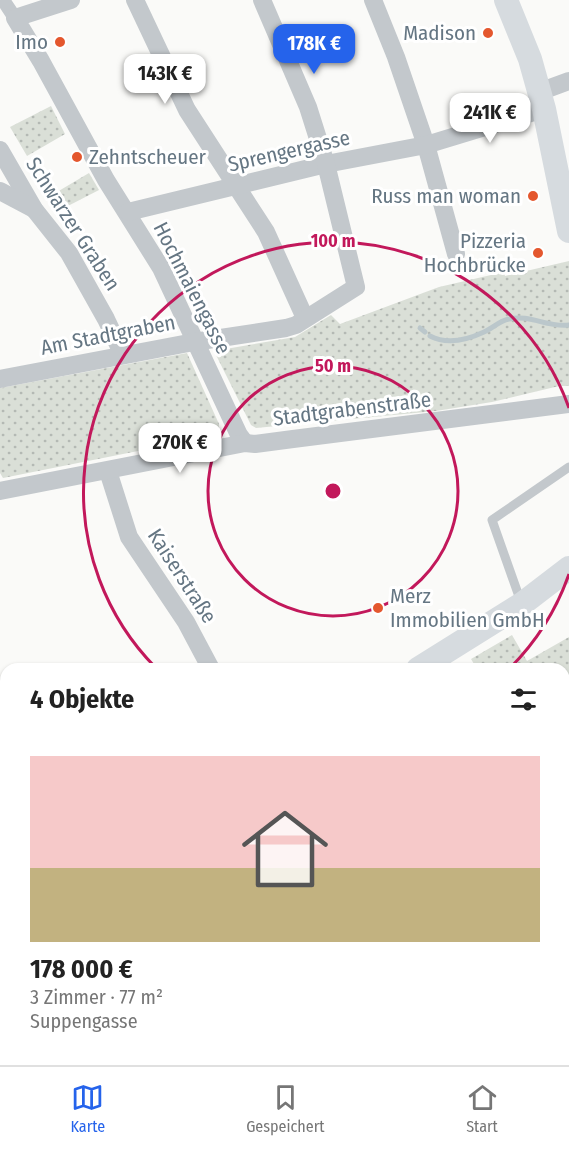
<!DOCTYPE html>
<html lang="de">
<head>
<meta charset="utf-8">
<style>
  body { margin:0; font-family:"Fira Sans Condensed",sans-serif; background:#f2f2f2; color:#222; height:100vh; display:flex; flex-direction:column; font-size:22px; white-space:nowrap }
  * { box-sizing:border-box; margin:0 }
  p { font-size:20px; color:#767676 }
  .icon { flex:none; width:33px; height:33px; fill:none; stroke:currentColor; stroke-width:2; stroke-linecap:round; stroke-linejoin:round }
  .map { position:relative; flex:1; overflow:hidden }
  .side { position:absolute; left:0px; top:663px; width:570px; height:402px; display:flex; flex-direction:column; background:#fff; border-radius:18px 18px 0 0; box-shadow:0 2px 4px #0004 }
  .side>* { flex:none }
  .price { position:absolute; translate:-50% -51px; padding:0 14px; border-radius:12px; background:#fff; color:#222; font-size:20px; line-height:39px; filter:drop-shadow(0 2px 3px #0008) }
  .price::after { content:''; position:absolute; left:50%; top:36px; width:18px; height:14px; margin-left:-9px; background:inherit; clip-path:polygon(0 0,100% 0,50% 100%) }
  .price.current { background:#2563eb; color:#fff }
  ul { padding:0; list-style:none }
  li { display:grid; align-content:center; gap:12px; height:318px; padding:0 30px }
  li+li { border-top:2px solid #e0e0e0 }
  li span { display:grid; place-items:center; height:186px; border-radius:0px; color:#555 }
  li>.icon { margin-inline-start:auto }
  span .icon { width:108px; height:108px; fill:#fffc; stroke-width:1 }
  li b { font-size:26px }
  h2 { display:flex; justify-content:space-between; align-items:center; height:72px; padding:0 30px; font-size:26px }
  .dock { display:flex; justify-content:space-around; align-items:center; height:84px; border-top:2px solid #e0e0e0; background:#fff; font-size:16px; color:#767676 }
  .dock a { display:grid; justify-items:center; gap:3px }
  .dock .current { color:#2563eb }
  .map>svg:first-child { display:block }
  .grass { fill:url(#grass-dots) }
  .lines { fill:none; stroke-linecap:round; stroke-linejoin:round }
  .stream { stroke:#bbc7cb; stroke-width:5 }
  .service { stroke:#c3c8cc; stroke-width:9 }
  .pedestrian { stroke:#c3c8cc; stroke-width:14 }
  .minor { stroke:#c3c8cc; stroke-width:18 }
  .secondary { stroke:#d6dbdf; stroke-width:24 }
  .ring { fill:none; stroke:#c2185b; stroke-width:3 }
  .poi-dot { fill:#e4572e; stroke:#fff; stroke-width:2 }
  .labels { text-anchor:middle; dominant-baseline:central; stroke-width:6; stroke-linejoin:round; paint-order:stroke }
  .poi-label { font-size:21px; fill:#657683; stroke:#fff; text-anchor:end }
  .street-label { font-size:21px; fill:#657683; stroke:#fff }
  .centre { fill:#c2185b; stroke:#fff; stroke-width:3 }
  .ring-label { font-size:18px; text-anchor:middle; font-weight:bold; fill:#c2185b; stroke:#fff; stroke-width:6; stroke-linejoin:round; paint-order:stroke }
</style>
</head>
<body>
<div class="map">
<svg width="569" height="1065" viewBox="0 0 569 1065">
  <defs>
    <pattern id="grass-dots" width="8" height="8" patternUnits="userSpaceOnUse" patternTransform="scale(1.5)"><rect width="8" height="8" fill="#dadfd7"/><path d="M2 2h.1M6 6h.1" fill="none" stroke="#b4b9b4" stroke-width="1.8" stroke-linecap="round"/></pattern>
  </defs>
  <rect width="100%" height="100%" fill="#fafaf8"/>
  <g class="grass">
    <polygon points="51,106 65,134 27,156 10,127"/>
    <polygon points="89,173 99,190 64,208 52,195"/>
    <polygon points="569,261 569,386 559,386 492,402 436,411 256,428 251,425 214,351 295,337 331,315 340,324 439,287 504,272 505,276"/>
    <polygon points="187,353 219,424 219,431 213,436 3,478 0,473 0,388"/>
    <polygon points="512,635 527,661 569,637 569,717 564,708 564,669 477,669 471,659"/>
    <polygon points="6,850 6,997 0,998 0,852"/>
  </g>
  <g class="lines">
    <g class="stream">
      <polyline points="420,328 425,332"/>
      <path d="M430 336C447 345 467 340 484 332 493 328 499 321 509 319 530 314 548 328 569 325"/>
    </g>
    <g class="service">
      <polyline points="521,602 492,520 569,467"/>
      <polyline points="0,812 6,794"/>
      <polyline points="142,1059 143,1065"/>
      <polyline points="293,1065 298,1059"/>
    </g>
    <polyline class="pedestrian" points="3,0 15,18"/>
    <g class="minor">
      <polyline points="71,0 15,18 41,61 106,180 161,268 239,435 245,443"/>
      <polyline points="135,0 187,110 266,232 305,318"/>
      <polyline points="373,0 396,57 426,145 456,254"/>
      <polyline points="539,92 569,81"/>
      <polyline points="0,150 34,209 69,253 106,319 123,355"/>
      <polyline points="0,191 34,209"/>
      <polyline points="128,212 326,164 426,145 544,109"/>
      <polyline points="0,379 194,342 286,328 296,325 356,287 326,164 308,107 262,0"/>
      <polyline points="108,471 129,537 186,622 211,669"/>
      <polyline points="0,491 245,443 255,444 293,439 569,404"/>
      <polyline points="564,905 569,903"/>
      <polyline points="346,1059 348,1065"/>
      <polyline points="563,1059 564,1065"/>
    </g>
    <g class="secondary">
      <polyline points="506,0 530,59 544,109 569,231"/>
      <polyline points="418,669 522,604 569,568"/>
      <polyline points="0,787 6,786"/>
    </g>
  </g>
  <g class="ring">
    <circle cx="333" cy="491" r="125"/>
    <path d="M569 574A250 250 0 0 1 510 668M156 668A250 250 0 1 1 569 408"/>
  </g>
  <g class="poi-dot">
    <circle cx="488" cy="33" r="6"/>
    <circle cx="60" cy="42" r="6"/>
    <circle cx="77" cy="157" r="6"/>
    <circle cx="533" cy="196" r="6"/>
    <circle cx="538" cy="253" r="6"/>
    <circle cx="378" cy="608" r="6"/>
  </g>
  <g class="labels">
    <g class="poi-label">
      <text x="476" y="33">Madison</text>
      <text x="48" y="42">Imo</text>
      <text x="89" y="157" text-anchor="start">Zehntscheuer</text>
      <text x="521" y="196">Russ man woman</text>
      <text x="526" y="241">Pizzeria<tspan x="526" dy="24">Hochbrücke</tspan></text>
      <text x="390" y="596" text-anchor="start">Merz<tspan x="390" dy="24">Immobilien GmbH</tspan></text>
    </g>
    <g class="street-label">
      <text transform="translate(289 151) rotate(-13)">Sprengergasse</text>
      <text transform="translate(73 224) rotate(57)">Schwarzer Graben</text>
      <text transform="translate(192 288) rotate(63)">Hochmaiengasse</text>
      <text transform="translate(108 335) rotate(-11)">Am Stadtgraben</text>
      <text transform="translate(352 409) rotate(-7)">Stadtgrabenstraße</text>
      <text transform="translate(182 576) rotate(57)">Kaiserstraße</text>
    </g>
  </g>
  <circle cx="333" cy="491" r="9" class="centre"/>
  <g class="ring-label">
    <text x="333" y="247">100 m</text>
    <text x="333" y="372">50 m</text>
  </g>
</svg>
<b class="price current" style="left:314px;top:75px">178K €</b>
<b class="price" style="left:165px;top:105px">143K €</b>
<b class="price" style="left:490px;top:144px">241K €</b>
<b class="price" style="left:180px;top:474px">270K €</b>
<section class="side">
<h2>4 Objekte<svg class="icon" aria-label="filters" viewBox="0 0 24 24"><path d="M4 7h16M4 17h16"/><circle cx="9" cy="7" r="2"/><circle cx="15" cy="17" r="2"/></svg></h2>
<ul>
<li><span style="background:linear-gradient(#f6c9c9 60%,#c2b280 0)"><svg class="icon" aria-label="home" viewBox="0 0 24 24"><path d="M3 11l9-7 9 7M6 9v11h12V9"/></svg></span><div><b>178 000 €</b><p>3 Zimmer · 77 m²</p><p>Suppengasse</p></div></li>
</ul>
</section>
</div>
<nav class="dock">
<a class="current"><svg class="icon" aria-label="map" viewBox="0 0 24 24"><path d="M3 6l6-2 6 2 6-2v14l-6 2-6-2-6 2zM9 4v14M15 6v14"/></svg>Karte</a>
<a><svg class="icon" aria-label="saved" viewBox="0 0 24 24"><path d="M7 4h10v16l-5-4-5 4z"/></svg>Gespeichert</a>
<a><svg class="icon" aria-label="home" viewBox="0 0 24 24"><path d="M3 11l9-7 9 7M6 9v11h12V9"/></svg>Start</a>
</nav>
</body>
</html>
